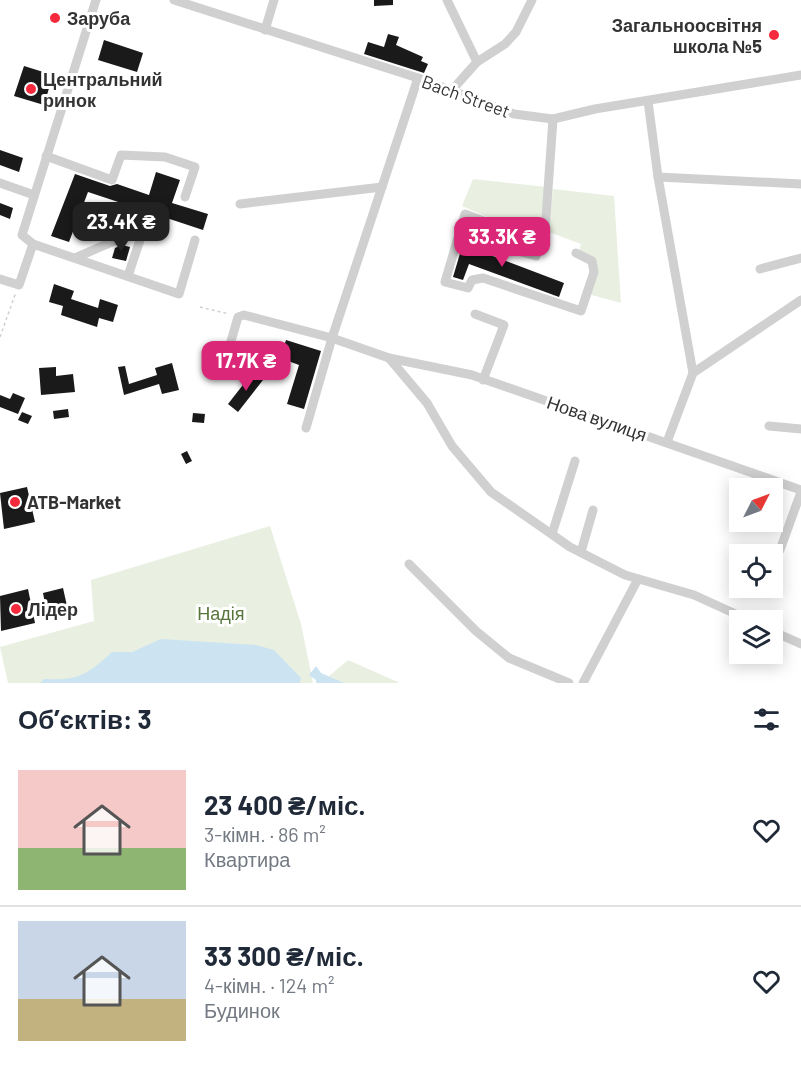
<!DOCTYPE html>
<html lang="uk">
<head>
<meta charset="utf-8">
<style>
  body { margin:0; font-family:Barlow,sans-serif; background:#f6f6f7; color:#1f2937; height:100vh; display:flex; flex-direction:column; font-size:22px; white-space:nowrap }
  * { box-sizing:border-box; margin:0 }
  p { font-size:20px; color:#747a83 }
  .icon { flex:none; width:33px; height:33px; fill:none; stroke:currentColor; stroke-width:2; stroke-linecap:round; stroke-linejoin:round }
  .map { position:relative; height:683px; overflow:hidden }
  .drawer { display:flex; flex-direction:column; background:#fff; flex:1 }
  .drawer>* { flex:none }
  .needle { width:39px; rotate:48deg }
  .fabs { position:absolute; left:729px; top:478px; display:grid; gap:12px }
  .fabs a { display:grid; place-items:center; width:54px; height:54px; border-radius:0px; background:#fff; box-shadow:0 3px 15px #0003; font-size:30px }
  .price { position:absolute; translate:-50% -51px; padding:0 14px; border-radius:12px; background:#db2777; color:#fff; font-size:20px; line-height:39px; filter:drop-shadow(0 2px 3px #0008) }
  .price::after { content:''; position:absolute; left:50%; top:36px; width:18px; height:14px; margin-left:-9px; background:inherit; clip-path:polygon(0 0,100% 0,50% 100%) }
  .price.on { background:#222; color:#fff }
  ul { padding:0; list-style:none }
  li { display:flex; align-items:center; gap:18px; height:150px; padding:0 18px }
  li+li { border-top:2px solid #e0e1e3 }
  li span { display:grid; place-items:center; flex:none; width:168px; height:120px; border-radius:0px; color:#555 }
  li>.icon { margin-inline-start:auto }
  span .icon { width:72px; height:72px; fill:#fffc; stroke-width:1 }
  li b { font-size:26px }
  h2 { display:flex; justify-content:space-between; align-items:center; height:72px; padding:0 18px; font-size:26px }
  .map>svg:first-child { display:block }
  .green { fill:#e9f0e1 }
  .water { fill:#cce3f1 }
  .building { fill:#1a1a1a }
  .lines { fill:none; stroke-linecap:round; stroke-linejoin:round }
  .path { stroke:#d0d0d0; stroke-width:1.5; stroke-dasharray:3 3; stroke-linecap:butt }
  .minor { stroke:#d0d0d0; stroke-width:9 }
  .poi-dot { fill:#f52a3c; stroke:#fff; stroke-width:2 }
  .labels { text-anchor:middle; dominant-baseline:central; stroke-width:6; stroke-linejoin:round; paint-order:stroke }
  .poi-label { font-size:18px; font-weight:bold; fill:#333; stroke:#fff; text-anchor:start }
  .street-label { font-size:18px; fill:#333; stroke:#fff }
  .park-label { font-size:18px; fill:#57743b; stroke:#fff }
</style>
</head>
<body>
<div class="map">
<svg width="801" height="683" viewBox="0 0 801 683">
  <rect width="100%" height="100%" fill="#fff"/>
  <g class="green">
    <polygon points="473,179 546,187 542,234 534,247 495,234 496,221 462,206"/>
    <polygon points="553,189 614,196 621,303 588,294 596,270 579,251 581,244 549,232"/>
    <polygon points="270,526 301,624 313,683 8,683 0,647 94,621 91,580"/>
    <polygon points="348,660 400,683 326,683 329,676"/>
  </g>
  <g class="water">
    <path d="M161 639 256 645 274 650 301 678 300 683H40L44 679C78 681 87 675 112 652H132Z"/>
    <polygon points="316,666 321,673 344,683 316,683 316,680 309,675"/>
  </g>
  <g class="building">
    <polygon points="374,0 393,0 393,5 374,6"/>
    <polygon points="388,34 399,37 396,45 423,57 421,61 428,64 424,73 364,54 368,42 384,47"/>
    <polygon points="104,40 143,53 137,72 98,60"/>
    <polygon points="24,66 53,75 44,105 14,96"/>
    <polygon points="0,150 23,158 19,172 0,165"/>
    <polygon points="156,172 180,180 172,203 208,214 203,230 88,192 69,242 51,236 75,174 110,186 117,184 149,195"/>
    <polygon points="0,203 13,208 10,219 0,215"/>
    <polygon points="467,230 478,234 474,249 564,283 559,297 469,264 463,280 453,277"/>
    <polygon points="122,245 130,247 126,261 112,258 115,248"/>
    <polygon points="54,284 74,291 71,299 98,308 100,299 118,305 113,322 99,318 97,327 61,315 63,306 49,302"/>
    <polygon points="286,340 321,351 304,409 287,404 299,365 280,358"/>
    <polygon points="172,363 179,390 162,394 159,384 124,395 118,367 125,366 129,384 157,375 155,368"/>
    <polygon points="56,367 56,376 73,374 75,392 41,395 39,368"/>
    <polygon points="253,372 263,380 238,412 228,404"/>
    <polygon points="13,393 25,398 18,414 0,407 0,395 10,399"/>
    <polygon points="68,409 69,417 54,419 53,411"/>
    <polygon points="22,412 32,416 28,424 18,420"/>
    <polygon points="193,413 205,414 204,423 192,422"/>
    <polygon points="187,451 192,461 186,464 181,454"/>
    <polygon points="27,487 35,522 4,529 0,493"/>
    <polygon points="63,588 69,615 48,619 43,593"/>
    <polygon points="28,589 35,623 1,631 0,596"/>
  </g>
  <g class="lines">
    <g class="path">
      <polyline points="200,307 229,314"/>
      <polyline points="0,337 16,292"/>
    </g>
    <g class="minor">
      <polyline points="96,0 22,235 33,244 179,294 195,240"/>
      <polyline points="174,0 418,78 514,114 553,119 595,109 801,75"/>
      <polyline points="447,0 477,62"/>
      <polyline points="265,30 274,0"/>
      <polyline points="452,90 477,62 505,44 516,32 532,0"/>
      <polyline points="648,101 658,177 693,373 667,442"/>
      <polyline points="46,156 112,180 121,155 165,157 195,167 185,197"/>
      <polyline points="658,177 801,184"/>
      <polyline points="0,183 34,195"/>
      <polyline points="240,204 382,187"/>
      <polyline points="545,232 553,119"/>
      <polyline points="539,247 536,256 484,241 486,222 465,214 445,282 468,288 472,280 483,278 581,311 594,272 592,261 576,253"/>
      <polyline points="75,258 144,228 128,276"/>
      <polyline points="760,269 801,258"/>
      <polyline points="0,279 19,285 33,244"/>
      <polyline points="475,314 504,325 483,380"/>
      <polyline points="389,358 427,403 452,446 491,492 570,547 625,575 694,595 751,621"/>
      <polyline points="225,362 238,317 244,315 332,338 389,358 472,375 801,490"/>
      <polyline points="693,373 801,300"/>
      <polyline points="769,426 801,429"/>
      <polyline points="306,428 332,338 418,78"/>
      <polyline points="552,534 575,461"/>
      <polyline points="780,550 801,492"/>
      <polyline points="581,552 593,510"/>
      <polyline points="409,564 476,631 509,658 569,683"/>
      <polyline points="772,631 801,644"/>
      <polyline points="583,683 638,579"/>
    </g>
  </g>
  <g class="poi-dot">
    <circle cx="55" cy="18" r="6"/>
    <circle cx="774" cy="35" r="6"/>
    <circle cx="31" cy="89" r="6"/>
    <circle cx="15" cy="502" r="6"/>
    <circle cx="16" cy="609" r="6"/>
  </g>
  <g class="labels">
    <g class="poi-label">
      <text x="67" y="18">Заруба</text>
      <text x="762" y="25" text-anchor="end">Загальноосвітня<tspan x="762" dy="21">школа №5</tspan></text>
      <text x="43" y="79">Центральний<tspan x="43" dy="21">ринок</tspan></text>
      <text x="27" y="502">ATB-Market</text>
      <text x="28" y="609">Лідер</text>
    </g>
    <g class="street-label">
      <text transform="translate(466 96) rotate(20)">Bach Street</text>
      <text transform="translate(597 418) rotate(19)">Нова вулиця</text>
    </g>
    <g class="park-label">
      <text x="221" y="613">Надія</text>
    </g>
  </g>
</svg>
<div class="fabs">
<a><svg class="needle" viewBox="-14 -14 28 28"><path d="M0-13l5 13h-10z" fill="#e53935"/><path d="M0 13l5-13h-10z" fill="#747a83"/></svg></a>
<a><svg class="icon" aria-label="locate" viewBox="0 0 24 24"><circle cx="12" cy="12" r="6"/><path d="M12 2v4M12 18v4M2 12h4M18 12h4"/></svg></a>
<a><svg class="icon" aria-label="layers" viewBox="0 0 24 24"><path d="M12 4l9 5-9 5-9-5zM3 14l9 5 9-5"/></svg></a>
</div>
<b class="price on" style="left:121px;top:253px">23.4K ₴</b>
<b class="price" style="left:502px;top:268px">33.3K ₴</b>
<b class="price" style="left:246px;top:392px">17.7K ₴</b>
</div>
<section class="drawer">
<h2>Об’єктів: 3<svg class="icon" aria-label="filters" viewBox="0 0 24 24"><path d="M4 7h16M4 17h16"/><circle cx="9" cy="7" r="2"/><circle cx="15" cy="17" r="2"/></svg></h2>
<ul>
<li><span style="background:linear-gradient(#f6c9c9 65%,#8fb573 0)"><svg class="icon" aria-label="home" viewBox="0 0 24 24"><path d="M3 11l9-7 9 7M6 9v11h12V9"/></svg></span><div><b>23 400 ₴/міс.</b><p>3-кімн. · 86 m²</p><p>Квартира</p></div><svg class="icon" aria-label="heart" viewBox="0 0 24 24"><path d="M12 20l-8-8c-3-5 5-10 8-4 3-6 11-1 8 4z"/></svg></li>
<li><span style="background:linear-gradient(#c9d6e8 65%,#c2b280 0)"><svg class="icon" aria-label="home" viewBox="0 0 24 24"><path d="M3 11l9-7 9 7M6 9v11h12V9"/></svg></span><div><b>33 300 ₴/міс.</b><p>4-кімн. · 124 m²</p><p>Будинок</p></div><svg class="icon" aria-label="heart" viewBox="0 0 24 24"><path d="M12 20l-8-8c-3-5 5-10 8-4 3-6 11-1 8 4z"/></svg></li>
</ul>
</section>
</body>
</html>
